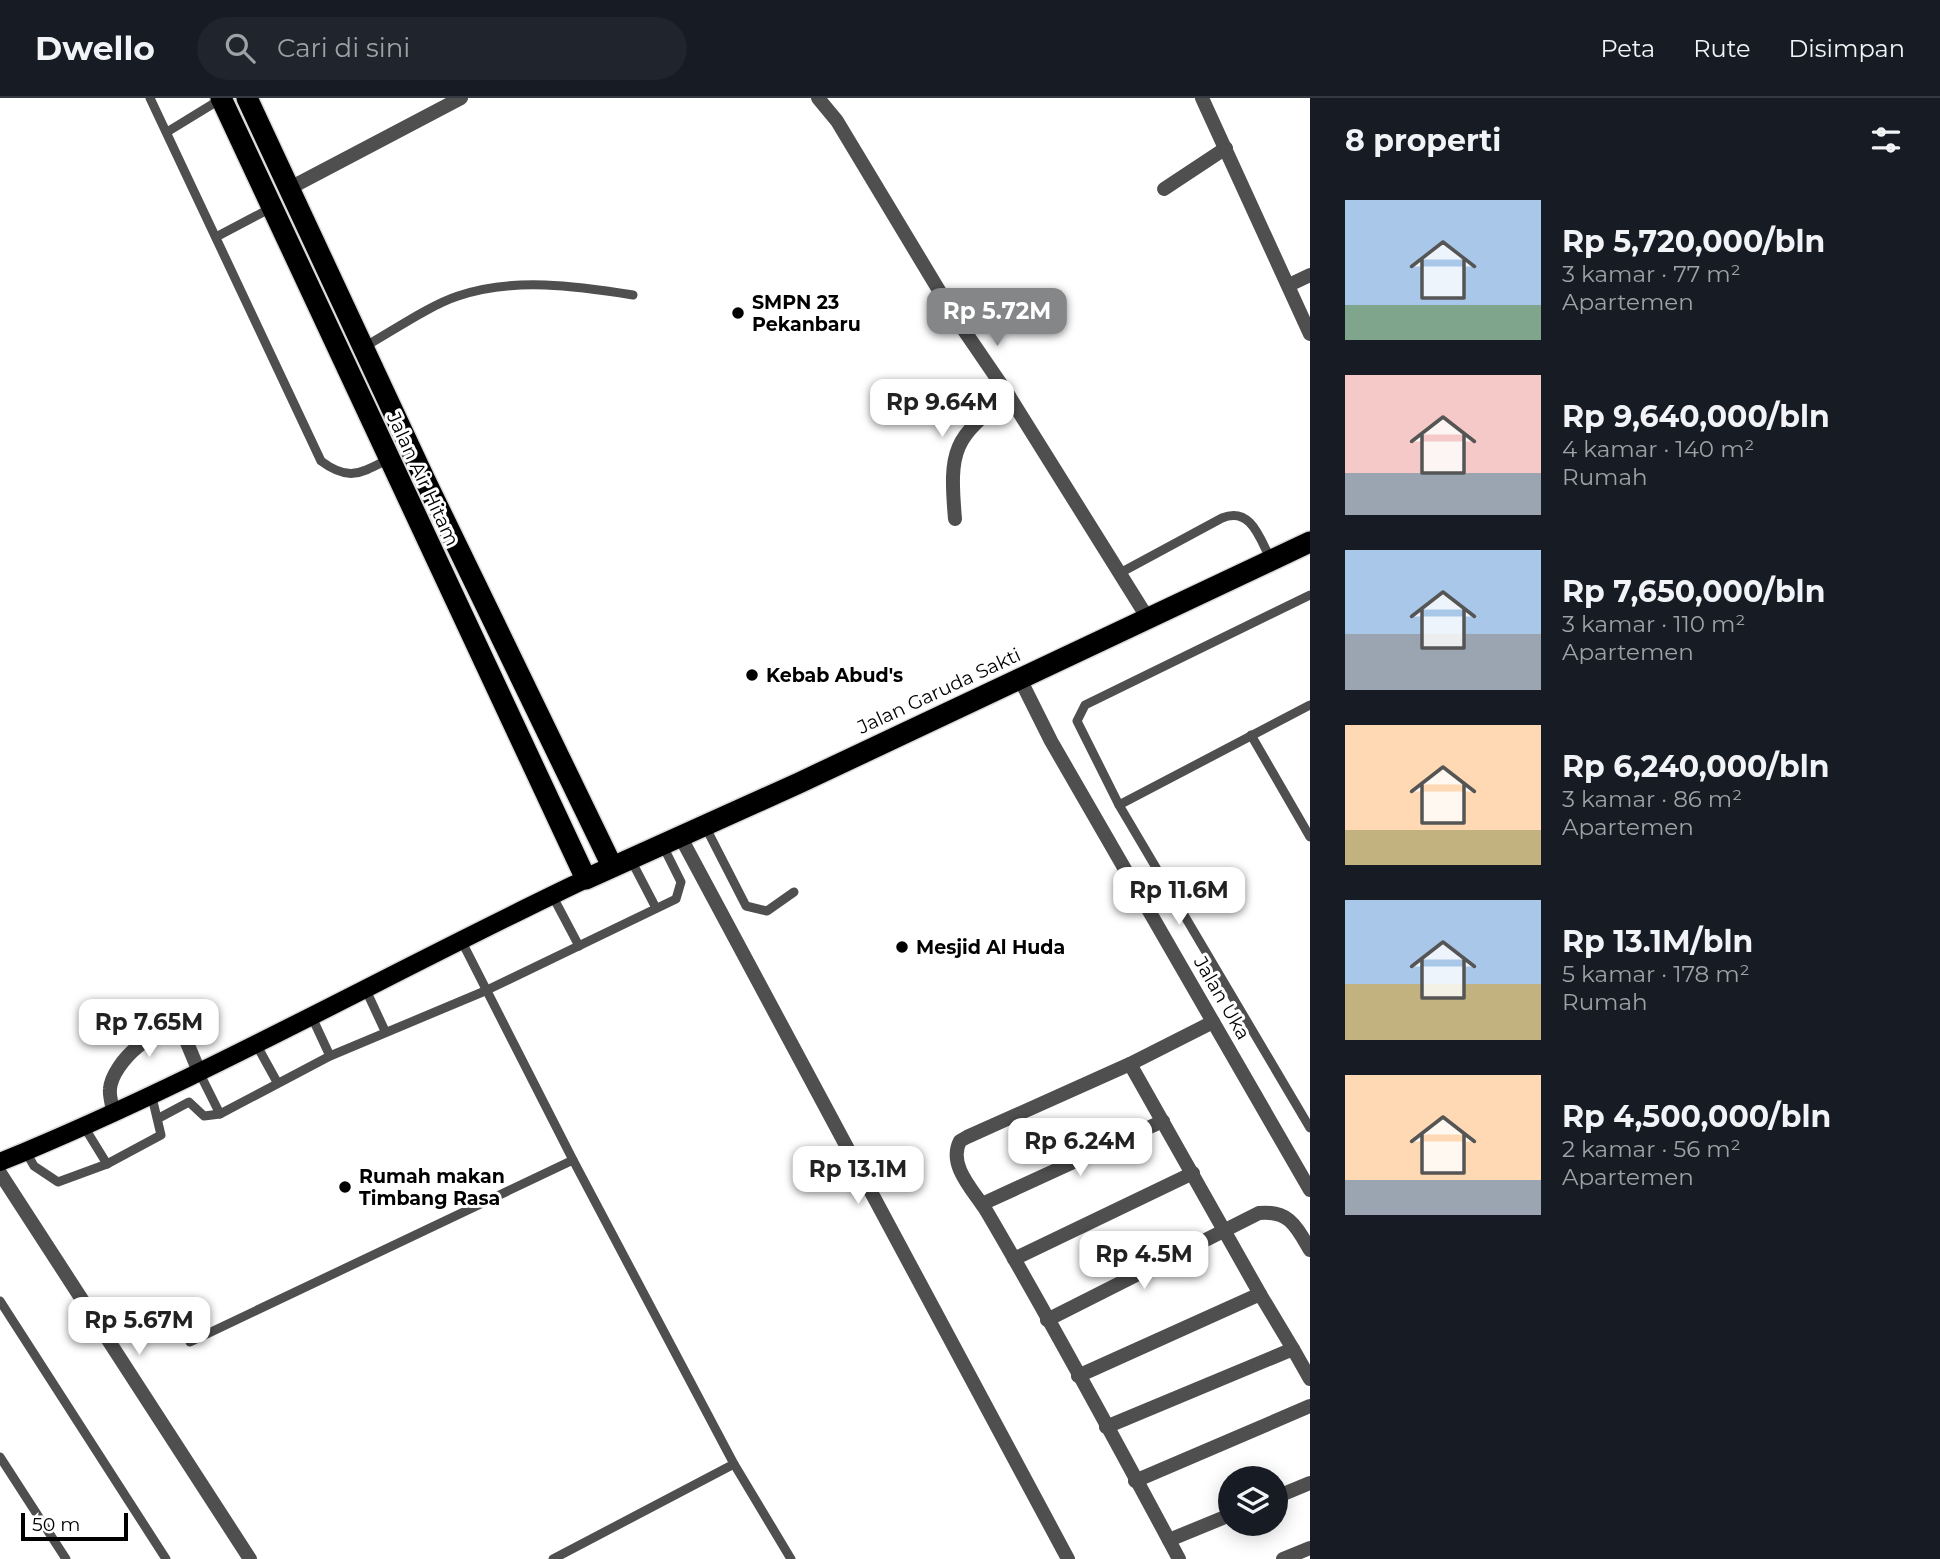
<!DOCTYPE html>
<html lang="id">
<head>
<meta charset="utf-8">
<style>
  body { margin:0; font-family:Montserrat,sans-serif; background:#20242c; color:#f1f3f6; height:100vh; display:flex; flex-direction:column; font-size:26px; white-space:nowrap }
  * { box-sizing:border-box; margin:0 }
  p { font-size:23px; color:#9ea1a6 }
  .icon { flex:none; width:38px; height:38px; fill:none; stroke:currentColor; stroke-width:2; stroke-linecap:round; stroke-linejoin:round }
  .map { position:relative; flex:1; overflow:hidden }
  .sheet { display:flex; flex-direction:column; background:#171b24; width:630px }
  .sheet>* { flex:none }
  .fabs { position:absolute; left:1218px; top:1368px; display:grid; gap:14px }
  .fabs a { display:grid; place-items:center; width:70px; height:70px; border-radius:50%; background:#171b24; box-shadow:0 4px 18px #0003; font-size:35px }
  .scale { position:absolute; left:21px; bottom:18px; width:107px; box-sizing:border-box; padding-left:7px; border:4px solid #000; border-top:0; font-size:19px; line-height:24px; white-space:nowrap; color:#000; -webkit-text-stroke:5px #fff; paint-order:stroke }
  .price { position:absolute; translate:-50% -60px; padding:0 16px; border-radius:14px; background:#fff; color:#222; font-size:23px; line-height:46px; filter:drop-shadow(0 2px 4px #0008) }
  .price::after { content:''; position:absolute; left:50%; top:42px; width:21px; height:16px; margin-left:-10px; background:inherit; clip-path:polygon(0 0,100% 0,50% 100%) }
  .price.on { background:#858687; color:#fff }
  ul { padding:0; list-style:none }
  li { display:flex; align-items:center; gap:21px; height:175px; padding:0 35px }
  li span { display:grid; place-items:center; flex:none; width:196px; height:140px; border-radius:0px; color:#555 }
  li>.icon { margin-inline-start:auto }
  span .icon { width:84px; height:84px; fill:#fffc; stroke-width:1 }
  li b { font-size:30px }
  h2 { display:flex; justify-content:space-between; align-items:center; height:84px; padding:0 35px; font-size:30px }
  header { display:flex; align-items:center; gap:42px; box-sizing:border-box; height:98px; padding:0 35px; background:#171b24; border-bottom:2px solid #363941 }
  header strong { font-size:33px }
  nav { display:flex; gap:38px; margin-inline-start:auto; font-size:24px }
  .search { width:490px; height:63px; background:#20242c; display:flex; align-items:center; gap:18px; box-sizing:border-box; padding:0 24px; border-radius:38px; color:#9ea1a6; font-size:26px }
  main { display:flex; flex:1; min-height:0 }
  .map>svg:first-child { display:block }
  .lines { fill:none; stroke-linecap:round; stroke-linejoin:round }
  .primary-casing { stroke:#dbdbdb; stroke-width:21 }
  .highway-casing { stroke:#dbdbdb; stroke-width:24 }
  .lane { stroke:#4f4f4f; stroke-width:9 }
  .street { stroke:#4f4f4f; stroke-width:14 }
  .primary { stroke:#000; stroke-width:18 }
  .highway { stroke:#000; stroke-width:21 }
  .poi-dot { fill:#000; stroke:#fff; stroke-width:2.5 }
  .labels { text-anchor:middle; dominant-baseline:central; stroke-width:6; stroke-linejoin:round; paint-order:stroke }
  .poi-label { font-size:19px; font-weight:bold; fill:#000; stroke:#fff; text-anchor:start }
  .street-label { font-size:19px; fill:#000; stroke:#fff }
</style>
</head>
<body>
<header>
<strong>Dwello</strong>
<div class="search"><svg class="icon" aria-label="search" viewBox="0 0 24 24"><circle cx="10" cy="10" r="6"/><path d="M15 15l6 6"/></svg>Cari di sini</div>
<nav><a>Peta</a><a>Rute</a><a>Disimpan</a></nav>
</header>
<main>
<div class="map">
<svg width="1310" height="1461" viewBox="0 0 1310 1461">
  <rect width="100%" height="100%" fill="#fff"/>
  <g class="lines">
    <defs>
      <path id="primary" d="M0 1064C201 982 390 874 586 781"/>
      <g id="highway">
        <polyline points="221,0 586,781 799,685 1310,444"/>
        <polyline points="247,0 425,382 612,768"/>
      </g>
    </defs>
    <use href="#primary" class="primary-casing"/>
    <use href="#highway" class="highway-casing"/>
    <g class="lane">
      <path d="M150 0 321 363C349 384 361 375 389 361"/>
      <polyline points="167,34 221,1"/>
      <polyline points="216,139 271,110"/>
      <path d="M364 249C391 234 430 207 458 198 513 179 577 188 633 197"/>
      <path d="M1120 475 1222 420C1251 408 1260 441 1271 462"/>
      <polyline points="1310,497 1085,607 1077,623 1119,707 1310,1030"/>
      <polyline points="1251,637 1310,739"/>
      <polyline points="1119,707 1310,607"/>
      <polyline points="705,728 746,808 767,813 794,794"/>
      <polyline points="631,762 656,810"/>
      <polyline points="552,797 579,848"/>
      <polyline points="365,890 385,933"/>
      <polyline points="311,917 330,958"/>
      <polyline points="256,946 277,984"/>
      <polyline points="200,976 220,1016"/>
      <polyline points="159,1020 189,1004 204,1018 220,1016 330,958 485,893 676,801 681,784 663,748"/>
      <polyline points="83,1027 107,1066 161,1037 151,995"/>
      <polyline points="26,1054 34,1068 58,1084 107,1066"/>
      <polyline points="0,1203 166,1461"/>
      <polyline points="190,1244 573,1062 461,842"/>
      <polyline points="0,1359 66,1461"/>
      <polyline points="734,1366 791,1461"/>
      <polyline points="553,1461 734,1366 573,1062"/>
    </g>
    <g class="street">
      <polyline points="818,0 837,23 955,219 1009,298 1147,519"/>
      <polyline points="1202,0 1310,236"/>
      <polyline points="288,91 461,0"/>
      <polyline points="1164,91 1226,50"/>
      <polyline points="1289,187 1310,177"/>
      <path d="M955 421C949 351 953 340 1009 298"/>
      <polyline points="1020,581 1051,643 1310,1092"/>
      <polyline points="680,738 1068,1461"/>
      <polyline points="1130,966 1260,1196"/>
      <path d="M113 1013C112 1006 109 997 110 991 112 965 157 923 183 935L200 976"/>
      <polyline points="0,1075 250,1461"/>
      <polyline points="982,1106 1163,1023"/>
      <polyline points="1014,1161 1193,1075"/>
      <path d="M1047 1222 1259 1115C1289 1112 1296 1128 1310 1152"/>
      <polyline points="1293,1251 1310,1281"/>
      <polyline points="1078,1278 1260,1196 1293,1251 1106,1329"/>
      <polyline points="1135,1383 1310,1308"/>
      <polyline points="1276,1399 1310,1385"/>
      <polyline points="1169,1442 1230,1417"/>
      <path d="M1179 1461C1117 1345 1054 1228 987 1114 975 1094 947 1068 960 1043L967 1039 1130 966 1213 924"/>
      <polyline points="1283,1461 1310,1450"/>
    </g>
    <use href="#primary" class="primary"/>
    <use href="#highway" class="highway"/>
  </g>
  <g class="poi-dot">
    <circle cx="738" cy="215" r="7"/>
    <circle cx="752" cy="577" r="7"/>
    <circle cx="902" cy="849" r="7"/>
    <circle cx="345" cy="1089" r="7"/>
  </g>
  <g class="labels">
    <g class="poi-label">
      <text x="752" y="204">SMPN 23<tspan x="752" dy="22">Pekanbaru</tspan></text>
      <text x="766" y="577">Kebab Abud's</text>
      <text x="916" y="849">Mesjid Al Huda</text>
      <text x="359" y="1078">Rumah makan<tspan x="359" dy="22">Timbang Rasa</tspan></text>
    </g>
    <g class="street-label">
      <text transform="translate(423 381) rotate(65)">Jalan Air Hitam</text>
      <text transform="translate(939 593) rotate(-25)">Jalan Garuda Sakti</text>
      <text transform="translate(1222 900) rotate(60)">Jalan Uka</text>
    </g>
  </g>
</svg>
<div class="fabs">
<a><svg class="icon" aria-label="layers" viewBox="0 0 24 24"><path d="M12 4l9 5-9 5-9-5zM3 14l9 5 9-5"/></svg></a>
</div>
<div class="scale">50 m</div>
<b class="price on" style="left:997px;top:250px">Rp 5.72M</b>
<b class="price" style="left:942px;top:341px">Rp 9.64M</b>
<b class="price" style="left:1179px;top:829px">Rp 11.6M</b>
<b class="price" style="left:149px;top:961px">Rp 7.65M</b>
<b class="price" style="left:1080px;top:1080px">Rp 6.24M</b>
<b class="price" style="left:858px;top:1108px">Rp 13.1M</b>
<b class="price" style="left:1144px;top:1193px">Rp 4.5M</b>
<b class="price" style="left:139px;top:1259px">Rp 5.67M</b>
</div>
<section class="sheet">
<h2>8 properti<svg class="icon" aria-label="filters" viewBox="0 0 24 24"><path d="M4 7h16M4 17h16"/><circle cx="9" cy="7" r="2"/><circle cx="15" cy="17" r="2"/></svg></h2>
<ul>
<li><span style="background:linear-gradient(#a9c7e8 75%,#7fa58c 0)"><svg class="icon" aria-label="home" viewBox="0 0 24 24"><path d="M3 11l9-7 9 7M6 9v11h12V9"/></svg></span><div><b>Rp 5,720,000/bln</b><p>3 kamar · 77 m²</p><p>Apartemen</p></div></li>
<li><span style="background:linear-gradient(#f6c9c9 70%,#9aa5b1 0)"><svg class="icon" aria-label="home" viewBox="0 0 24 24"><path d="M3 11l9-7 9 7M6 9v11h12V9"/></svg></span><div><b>Rp 9,640,000/bln</b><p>4 kamar · 140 m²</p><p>Rumah</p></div></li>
<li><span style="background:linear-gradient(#a9c7e8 60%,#9aa5b1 0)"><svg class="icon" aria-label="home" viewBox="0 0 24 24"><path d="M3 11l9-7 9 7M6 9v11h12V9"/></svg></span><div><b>Rp 7,650,000/bln</b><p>3 kamar · 110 m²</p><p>Apartemen</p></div></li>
<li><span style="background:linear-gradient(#ffd9b3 75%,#c2b280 0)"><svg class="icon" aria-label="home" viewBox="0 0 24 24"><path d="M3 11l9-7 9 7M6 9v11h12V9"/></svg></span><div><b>Rp 6,240,000/bln</b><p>3 kamar · 86 m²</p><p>Apartemen</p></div></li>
<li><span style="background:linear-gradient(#a9c7e8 60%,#c2b280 0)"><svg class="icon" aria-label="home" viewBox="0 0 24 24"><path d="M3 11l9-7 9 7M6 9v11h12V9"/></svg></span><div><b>Rp 13.1M/bln</b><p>5 kamar · 178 m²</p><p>Rumah</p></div></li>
<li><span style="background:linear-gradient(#ffd9b3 75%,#9aa5b1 0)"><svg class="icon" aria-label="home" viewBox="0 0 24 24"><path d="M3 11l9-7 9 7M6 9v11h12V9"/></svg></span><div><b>Rp 4,500,000/bln</b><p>2 kamar · 56 m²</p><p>Apartemen</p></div></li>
</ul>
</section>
</main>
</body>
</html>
